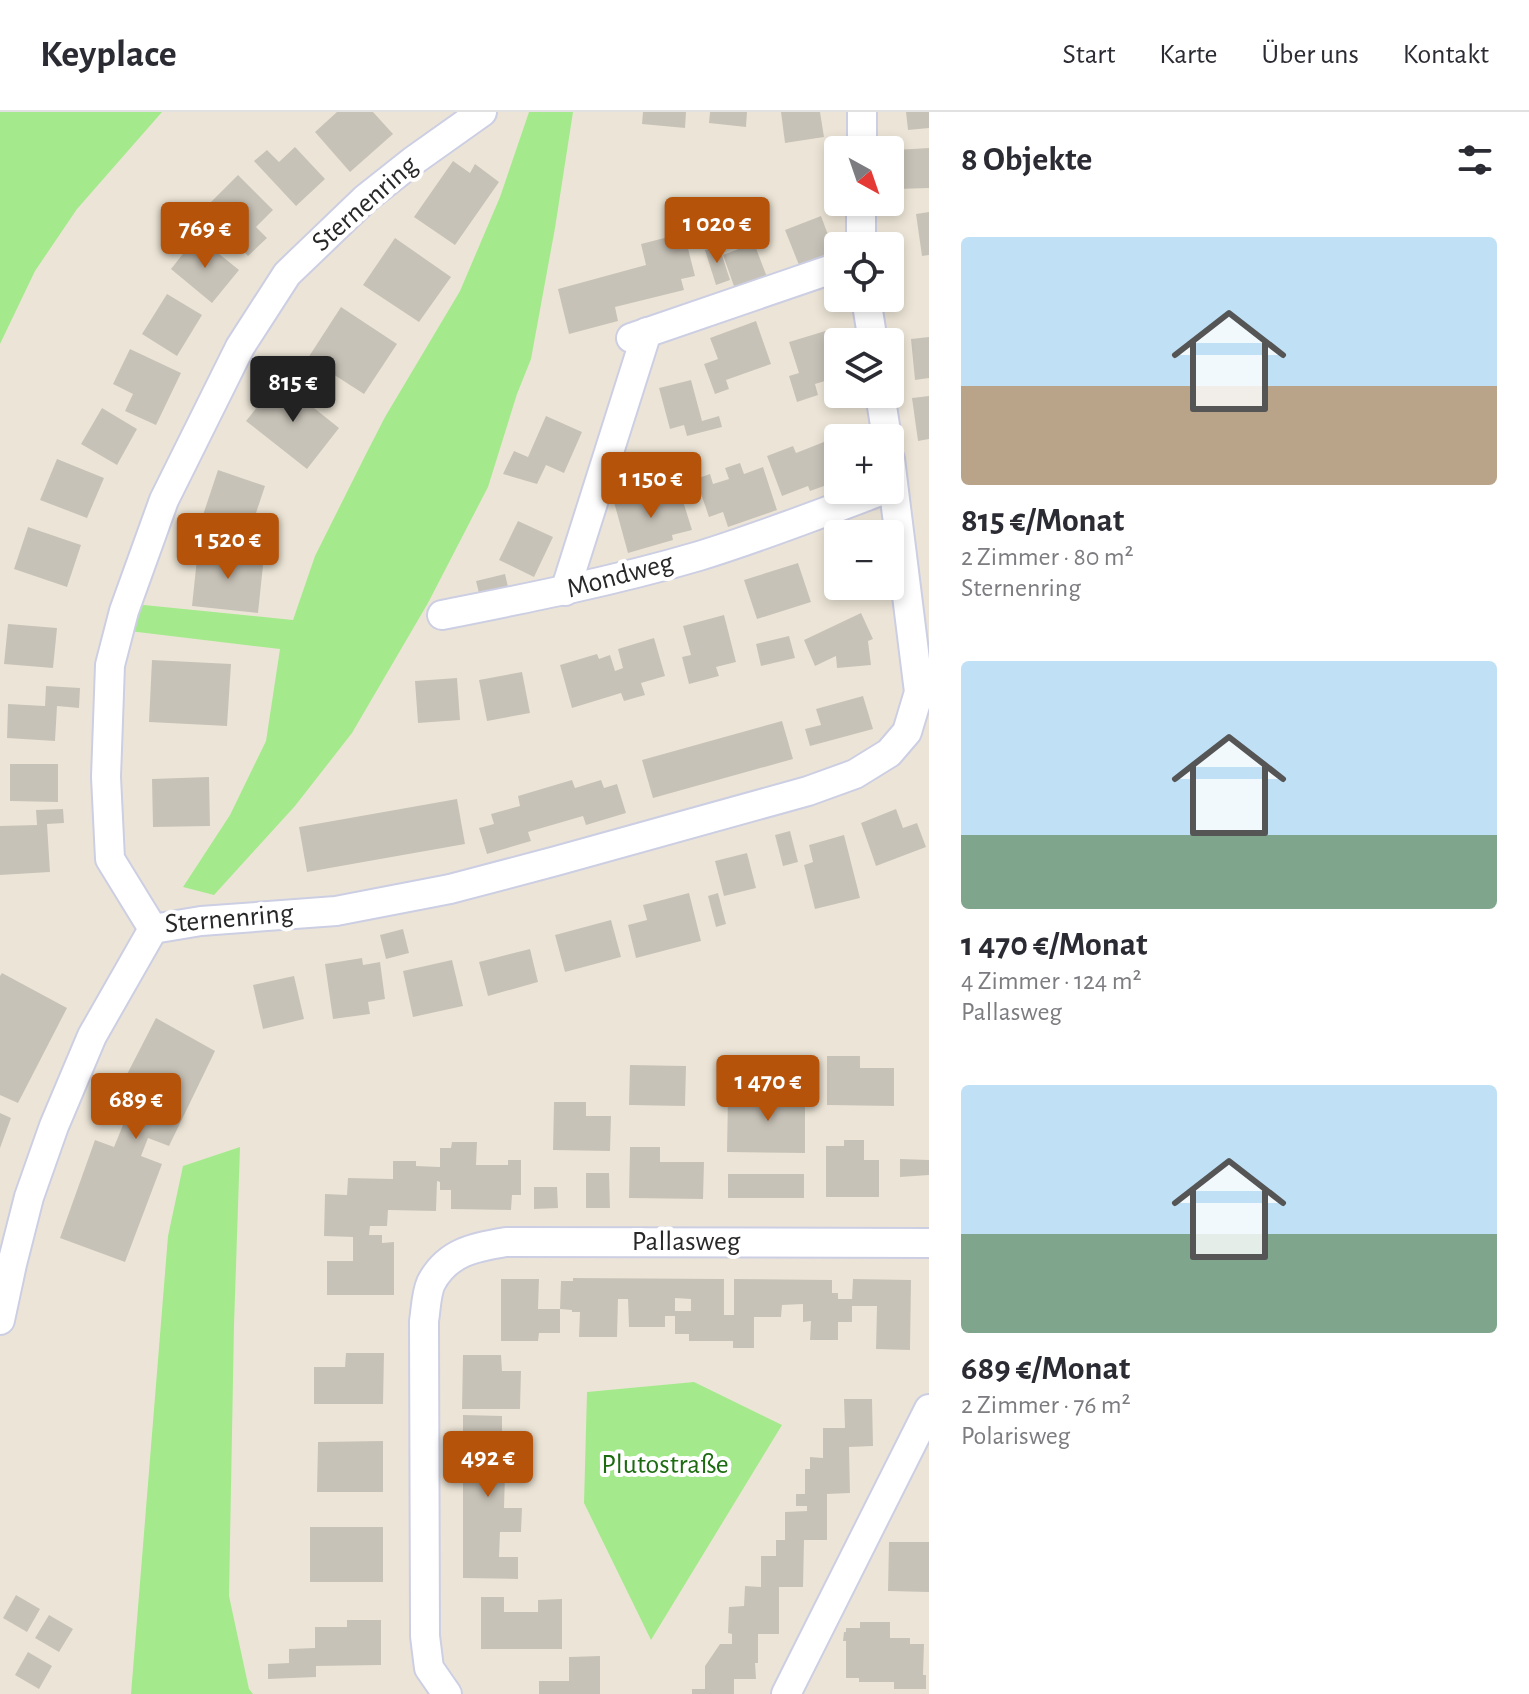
<!DOCTYPE html>
<html lang="de">
<head>
<meta charset="utf-8">
<style>
  body { margin:0; font-family:"Alegreya Sans",sans-serif; background:#f7f7f7; color:#2b2b33; height:100vh; display:flex; flex-direction:column; font-size:30px; white-space:nowrap }
  * { box-sizing:border-box; margin:0 }
  p { font-size:26px; color:#7c7c81 }
  .icon { flex:none; width:44px; height:44px; fill:none; stroke:currentColor; stroke-width:2; stroke-linecap:round; stroke-linejoin:round }
  .map { position:relative; flex:1; overflow:hidden }
  .details { display:flex; flex-direction:column; background:#fff; width:600px }
  .details>* { flex:none }
  .needle { width:52px; rotate:140deg }
  .tools { position:absolute; left:824px; top:24px; display:grid; gap:16px }
  .tools a { display:grid; place-items:center; width:80px; height:80px; border-radius:8px; background:#fff; box-shadow:0 4px 12px #0003; font-size:40px }
  .price { position:absolute; translate:-50% -68px; padding:0 18px; border-radius:8px; background:#b45309; color:#fff; font-size:26px; line-height:52px; filter:drop-shadow(0 2px 4px #0008) }
  .price::after { content:''; position:absolute; left:50%; top:48px; width:24px; height:18px; margin-left:-12px; background:inherit; clip-path:polygon(0 0,100% 0,50% 100%) }
  .price.current { background:#222; color:#fff }
  ul { padding:0; list-style:none }
  li { display:grid; align-content:center; gap:16px; height:424px; padding:0 32px }
  li span { display:grid; place-items:center; height:248px; border-radius:8px; color:#555 }
  li>.icon { margin-inline-start:auto }
  span .icon { width:144px; height:144px; fill:#fffc; stroke-width:1 }
  li b { font-size:34px }
  h2 { display:flex; justify-content:space-between; align-items:center; height:96px; padding:0 32px; font-size:34px }
  header { display:flex; align-items:center; gap:48px; box-sizing:border-box; height:112px; padding:0 40px; background:#fff; border-bottom:2px solid #e1e1e2 }
  header strong { font-size:38px }
  nav { display:flex; gap:44px; margin-inline-start:auto; font-size:28px }
  main { display:flex; flex:1; min-height:0 }
  .map>svg:first-child { display:block }
  .green { fill:#a4ea8c }
  .building { fill:#c7c2b7; fill-rule:evenodd }
  .lines { fill:none; stroke-linecap:round; stroke-linejoin:round }
  .street-casing { stroke:#cccee3; stroke-width:32 }
  .street { stroke:#fff; stroke-width:28 }
  .labels { text-anchor:middle; dominant-baseline:central; stroke-width:8; stroke-linejoin:round; paint-order:stroke }
  .street-label { font-size:28px; fill:#282828; stroke:#fff }
  .park-label { font-size:28px; fill:#1c6b11; stroke:#fff }
</style>
</head>
<body>
<header>
<strong>Keyplace</strong>
<nav><a>Start</a><a>Karte</a><a>Über uns</a><a>Kontakt</a></nav>
</header>
<main>
<div class="map">
<svg width="929" height="1582" viewBox="0 0 929 1582">
  <rect width="100%" height="100%" fill="#ece5d7"/>
  <g class="green">
    <polygon points="0,0 162,0 77,97 35,159 0,232"/>
    <polygon points="529,0 573,0 555,116 531,247 517,282 488,375 428,491 352,621 295,694 214,783 183,775 230,703 266,629 280,537 129,519 134,492 293,508 315,444 365,344 385,305 460,179 500,85"/>
    <polygon points="240,1035 234,1213 229,1484 249,1577 253,1582 131,1582 168,1124 183,1054"/>
    <polygon points="694,1270 782,1313 651,1528 584,1391 587,1280"/>
  </g>
  <g class="building">
    <polygon points="337,0 373,0 393,22 350,60 315,20"/>
    <polygon points="643,0 686,0 685,16 642,12"/>
    <polygon points="710,0 747,0 746,15 709,11"/>
    <polygon points="781,0 820,0 824,25 785,31"/>
    <polygon points="906,0 929,0 929,16 908,18"/>
    <polygon points="295,35 325,67 296,94 254,49 267,38 279,50"/>
    <polygon points="929,36 929,76 897,77 895,38"/>
    <polygon points="453,49 470,61 475,52 499,70 455,133 414,105"/>
    <polygon points="238,63 273,98 256,115 267,126 248,144 229,124 237,116 211,90"/>
    <polygon points="929,100 929,143 922,144 916,102"/>
    <polygon points="821,104 834,139 799,153 785,118"/>
    <polygon points="684,121 695,164 681,167 684,178 615,195 618,209 569,222 558,177 646,153 641,132"/>
    <polygon points="197,124 239,158 212,191 171,157"/>
    <polygon points="395,126 451,165 419,210 363,173"/>
    <polygon points="754,131 767,165 735,177 723,143"/>
    <polygon points="719,134 730,168 716,173 705,138"/>
    <polygon points="167,182 202,203 177,244 142,222"/>
    <polygon points="341,195 397,232 364,282 308,246"/>
    <polygon points="756,209 771,252 726,268 729,277 715,282 704,252 718,247 710,226"/>
    <polygon points="832,217 838,236 838,265 815,272 818,283 797,290 789,264 799,261 789,230"/>
    <polygon points="929,225 929,266 915,268 911,227"/>
    <polygon points="130,237 181,261 156,313 125,299 133,282 113,272"/>
    <polygon points="279,268 339,316 307,357 246,309"/>
    <polygon points="691,268 702,309 719,304 722,315 687,324 684,313 670,317 659,276"/>
    <polygon points="929,284 929,327 918,329 912,286"/>
    <polygon points="102,296 137,317 117,353 81,332"/>
    <polygon points="546,304 582,320 564,361 546,353 537,372 503,362 514,339 528,345"/>
    <polygon points="834,326 838,336 838,369 810,379 808,374 782,384 767,344 793,334 796,341"/>
    <polygon points="57,347 104,366 87,406 40,388"/>
    <polygon points="740,351 744,362 763,355 777,398 728,415 723,400 709,405 696,367 710,362 713,372 729,367 725,356"/>
    <polygon points="218,358 265,374 248,425 201,409"/>
    <polygon points="659,377 663,392 682,386 692,418 672,423 673,428 628,441 614,390"/>
    <polygon points="518,409 553,425 534,465 499,448"/>
    <polygon points="28,415 81,433 67,475 14,457"/>
    <polygon points="198,437 264,444 258,501 192,494"/>
    <polygon points="798,451 811,490 757,507 744,468"/>
    <polygon points="505,462 508,475 479,481 476,469"/>
    <polygon points="861,501 873,527 868,529 871,553 837,556 836,544 815,554 804,528"/>
    <polygon points="724,503 736,550 716,555 719,564 689,572 682,545 691,543 683,514"/>
    <polygon points="8,512 57,516 53,556 4,552"/>
    <polygon points="789,524 795,546 761,554 756,532"/>
    <polygon points="654,526 665,564 641,571 645,583 624,589 621,581 572,596 560,553 597,542 599,547 610,543 615,559 623,556 618,537"/>
    <polygon points="152,548 231,552 227,614 149,610"/>
    <polygon points="522,560 530,601 487,609 479,568"/>
    <polygon points="457,566 460,608 418,611 415,569"/>
    <polygon points="46,574 80,576 79,596 57,594 55,629 7,626 8,592 45,594"/>
    <polygon points="863,584 873,617 810,634 805,617 821,613 816,597"/>
    <polygon points="782,609 793,647 653,686 642,648"/>
    <polygon points="10,652 58,652 58,690 10,689"/>
    <polygon points="209,665 210,714 153,715 152,667"/>
    <polygon points="572,668 575,676 601,668 604,676 617,672 626,701 586,713 583,704 528,720 531,729 487,742 479,716 494,712 491,702 520,694 518,684"/>
    <polygon points="457,687 465,732 307,760 299,715"/>
    <polygon points="63,697 64,711 47,712 50,760 0,763 0,714 37,713 36,698"/>
    <polygon points="896,697 903,716 917,711 926,735 876,754 861,711"/>
    <polygon points="790,719 798,750 783,754 775,723"/>
    <polygon points="844,723 860,786 815,797 804,753 813,750 809,733"/>
    <polygon points="747,741 756,776 724,784 715,749"/>
    <polygon points="689,781 701,829 636,846 628,813 647,808 643,793"/>
    <polygon points="718,781 726,812 716,815 708,784"/>
    <polygon points="611,808 621,845 565,860 555,823"/>
    <polygon points="403,817 409,841 386,847 380,823"/>
    <polygon points="530,837 538,870 488,884 479,850"/>
    <polygon points="362,846 363,853 380,850 385,887 368,890 370,902 333,907 325,852"/>
    <polygon points="452,848 463,894 413,905 403,859"/>
    <polygon points="2,861 67,896 18,991 0,983 0,864"/>
    <polygon points="294,864 304,907 263,917 253,873"/>
    <polygon points="156,906 215,939 169,1034 148,1026 141,1044 162,1052 125,1150 60,1126 95,1028 114,1035 123,1013 105,1005"/>
    <polygon points="827,944 860,944 860,956 894,956 894,994 827,993"/>
    <polygon points="630,953 686,954 685,994 629,993"/>
    <polygon points="765,977 805,977 805,1041 727,1040 728,985 765,985"/>
    <polygon points="554,990 586,990 586,1004 611,1004 610,1039 553,1038"/>
    <polygon points="0,1001 11,1006 0,1036"/>
    <polygon points="844,1028 864,1028 864,1048 879,1048 879,1085 826,1085 826,1034 844,1034"/>
    <polygon points="452,1030 477,1030 476,1053 508,1053 508,1048 521,1048 521,1083 512,1083 511,1098 451,1097 451,1078 440,1078 440,1070 437,1069 436,1099 388,1098 387,1114 370,1114 369,1123 382,1123 382,1131 394,1130 394,1183 327,1183 327,1149 353,1149 353,1125 324,1124 325,1082 347,1083 348,1066 393,1067 393,1049 416,1049 416,1054 440,1055 440,1036 451,1036"/>
    <polygon points="630,1035 660,1035 660,1050 704,1050 703,1087 629,1086"/>
    <polygon points="900,1047 929,1048 929,1063 900,1065"/>
    <polygon points="586,1061 609,1061 610,1096 586,1096"/>
    <rect x="728" y="1062" width="76" height="24"/>
    <polygon points="534,1075 557,1075 558,1096 534,1097"/>
    <path d="M573 1166 724 1167V1203H734V1167L832 1168V1181H838V1187H852L853 1167 911 1168 910 1238 876 1237 877 1194H852V1210H838V1228H810L811 1209 803 1210V1192L782 1193 781 1205H754V1236H733V1229H689V1222H675V1204H665V1215H629L628 1187H618L617 1225H579L580 1200H572V1198L560 1197 561 1169H573ZM675 1186 691 1187V1199H675Z"/>
    <polygon points="501,1167 539,1167 538,1197 560,1197 560,1221 539,1221 538,1229 501,1229"/>
    <polygon points="346,1241 384,1241 383,1292 314,1292 314,1255 345,1255"/>
    <polygon points="463,1243 501,1243 502,1259 521,1259 520,1297 462,1297"/>
    <polygon points="844,1287 872,1287 873,1334 849,1335 850,1381 827,1382 827,1428 804,1428 803,1475 779,1475 779,1522 758,1522 758,1551 755,1551 756,1567 734,1567 734,1582 692,1582 692,1577 705,1577 705,1554 720,1532 732,1532 732,1522 728,1521 729,1495 744,1494 745,1474 761,1475 761,1444 776,1444 776,1428 785,1428 785,1400 807,1399 807,1394 796,1394 796,1382 805,1382 805,1357 810,1357 810,1345 823,1346 823,1316 845,1316"/>
    <polygon points="463,1303 502,1304 502,1323 516,1323 516,1362 505,1362 504,1396 522,1396 521,1420 500,1420 499,1445 518,1445 518,1467 463,1466 463,1361 482,1361 482,1352 463,1352"/>
    <polygon points="383,1329 383,1380 317,1380 318,1330"/>
    <rect x="310" y="1415" width="73" height="55"/>
    <polygon points="889,1430 929,1430 929,1480 888,1479"/>
    <polygon points="16,1483 40,1497 27,1520 3,1506"/>
    <polygon points="481,1485 504,1485 504,1500 538,1500 538,1488 562,1487 562,1537 481,1537"/>
    <polygon points="49,1503 73,1517 59,1540 35,1526"/>
    <polygon points="347,1508 381,1508 381,1553 316,1554 316,1565 268,1567 268,1552 289,1551 289,1537 315,1536 315,1515 347,1515"/>
    <polygon points="860,1510 890,1510 890,1526 910,1526 910,1532 924,1532 923,1563 926,1563 926,1577 894,1577 894,1570 859,1570 859,1566 846,1566 846,1529 843,1529 844,1520 846,1520 846,1516 860,1516"/>
    <polygon points="28,1540 52,1554 39,1577 15,1563"/>
    <polygon points="600,1544 600,1582 539,1582 539,1569 569,1569 569,1545"/>
  </g>
  <g class="lines">
    <defs>
      <g id="street">
        <polyline points="862,38 862,0"/>
        <polyline points="861,134 861,90"/>
        <polyline points="866,186 873,230"/>
        <polyline points="631,226 838,155"/>
        <polyline points="880,282 887,326"/>
        <polyline points="565,479 647,220"/>
        <path d="M442 503C528 486 614 469 699 444 761 425 822 401 883 378"/>
        <polyline points="153,817 201,809 336,799 450,777 556,749 808,679 855,662 889,641 907,620 919,580 890,347"/>
        <polyline points="153,817 110,747 106,665 110,553 124,499 164,388 240,235 287,162 365,87 413,49 482,0"/>
        <polyline points="0,1208 12,1152 29,1085 54,1014 92,924 153,817"/>
        <path d="M447 1582 429 1556 425 1524 424 1209C426 1197 426 1182 431 1171 447 1140 475 1135 506 1130L929 1131"/>
        <polyline points="786,1582 929,1297"/>
      </g>
    </defs>
    <use href="#street" class="street-casing"/>
    <use href="#street" class="street"/>
  </g>
  <g class="labels">
    <g class="street-label">
      <text transform="translate(365 92) rotate(-41)">Sternenring</text>
      <text transform="translate(620 464) rotate(-15)">Mondweg</text>
      <text transform="translate(229 807) rotate(-5)">Sternenring</text>
      <text x="686" y="1130">Pallasweg</text>
    </g>
    <g class="park-label">
      <text x="665" y="1353">Plutostraße</text>
    </g>
  </g>
</svg>
<div class="tools">
<a><svg class="needle" viewBox="-14 -14 28 28"><path d="M0-13l5 13h-10z" fill="#e53935"/><path d="M0 13l5-13h-10z" fill="#7c7c81"/></svg></a>
<a><svg class="icon" aria-label="locate" viewBox="0 0 24 24"><circle cx="12" cy="12" r="6"/><path d="M12 2v4M12 18v4M2 12h4M18 12h4"/></svg></a>
<a><svg class="icon" aria-label="layers" viewBox="0 0 24 24"><path d="M12 4l9 5-9 5-9-5zM3 14l9 5 9-5"/></svg></a>
<a>+</a>
<a>−</a>
</div>
<b class="price" style="left:717px;top:153px">1 020 €</b>
<b class="price" style="left:205px;top:158px">769 €</b>
<b class="price current" style="left:293px;top:312px">815 €</b>
<b class="price" style="left:651px;top:408px">1 150 €</b>
<b class="price" style="left:228px;top:469px">1 520 €</b>
<b class="price" style="left:768px;top:1011px">1 470 €</b>
<b class="price" style="left:136px;top:1029px">689 €</b>
<b class="price" style="left:488px;top:1387px">492 €</b>
</div>
<section class="details">
<h2>8 Objekte<svg class="icon" aria-label="filters" viewBox="0 0 24 24"><path d="M4 7h16M4 17h16"/><circle cx="9" cy="7" r="2"/><circle cx="15" cy="17" r="2"/></svg></h2>
<ul>
<li><span style="background:linear-gradient(#bfe0f5 60%,#b9a48a 0)"><svg class="icon" aria-label="home" viewBox="0 0 24 24"><path d="M3 11l9-7 9 7M6 9v11h12V9"/></svg></span><div><b>815 €/Monat</b><p>2 Zimmer · 80 m²</p><p>Sternenring</p></div></li>
<li><span style="background:linear-gradient(#bfe0f5 70%,#7fa58c 0)"><svg class="icon" aria-label="home" viewBox="0 0 24 24"><path d="M3 11l9-7 9 7M6 9v11h12V9"/></svg></span><div><b>1 470 €/Monat</b><p>4 Zimmer · 124 m²</p><p>Pallasweg</p></div></li>
<li><span style="background:linear-gradient(#bfe0f5 60%,#7fa58c 0)"><svg class="icon" aria-label="home" viewBox="0 0 24 24"><path d="M3 11l9-7 9 7M6 9v11h12V9"/></svg></span><div><b>689 €/Monat</b><p>2 Zimmer · 76 m²</p><p>Polarisweg</p></div></li>
</ul>
</section>
</main>
</body>
</html>
